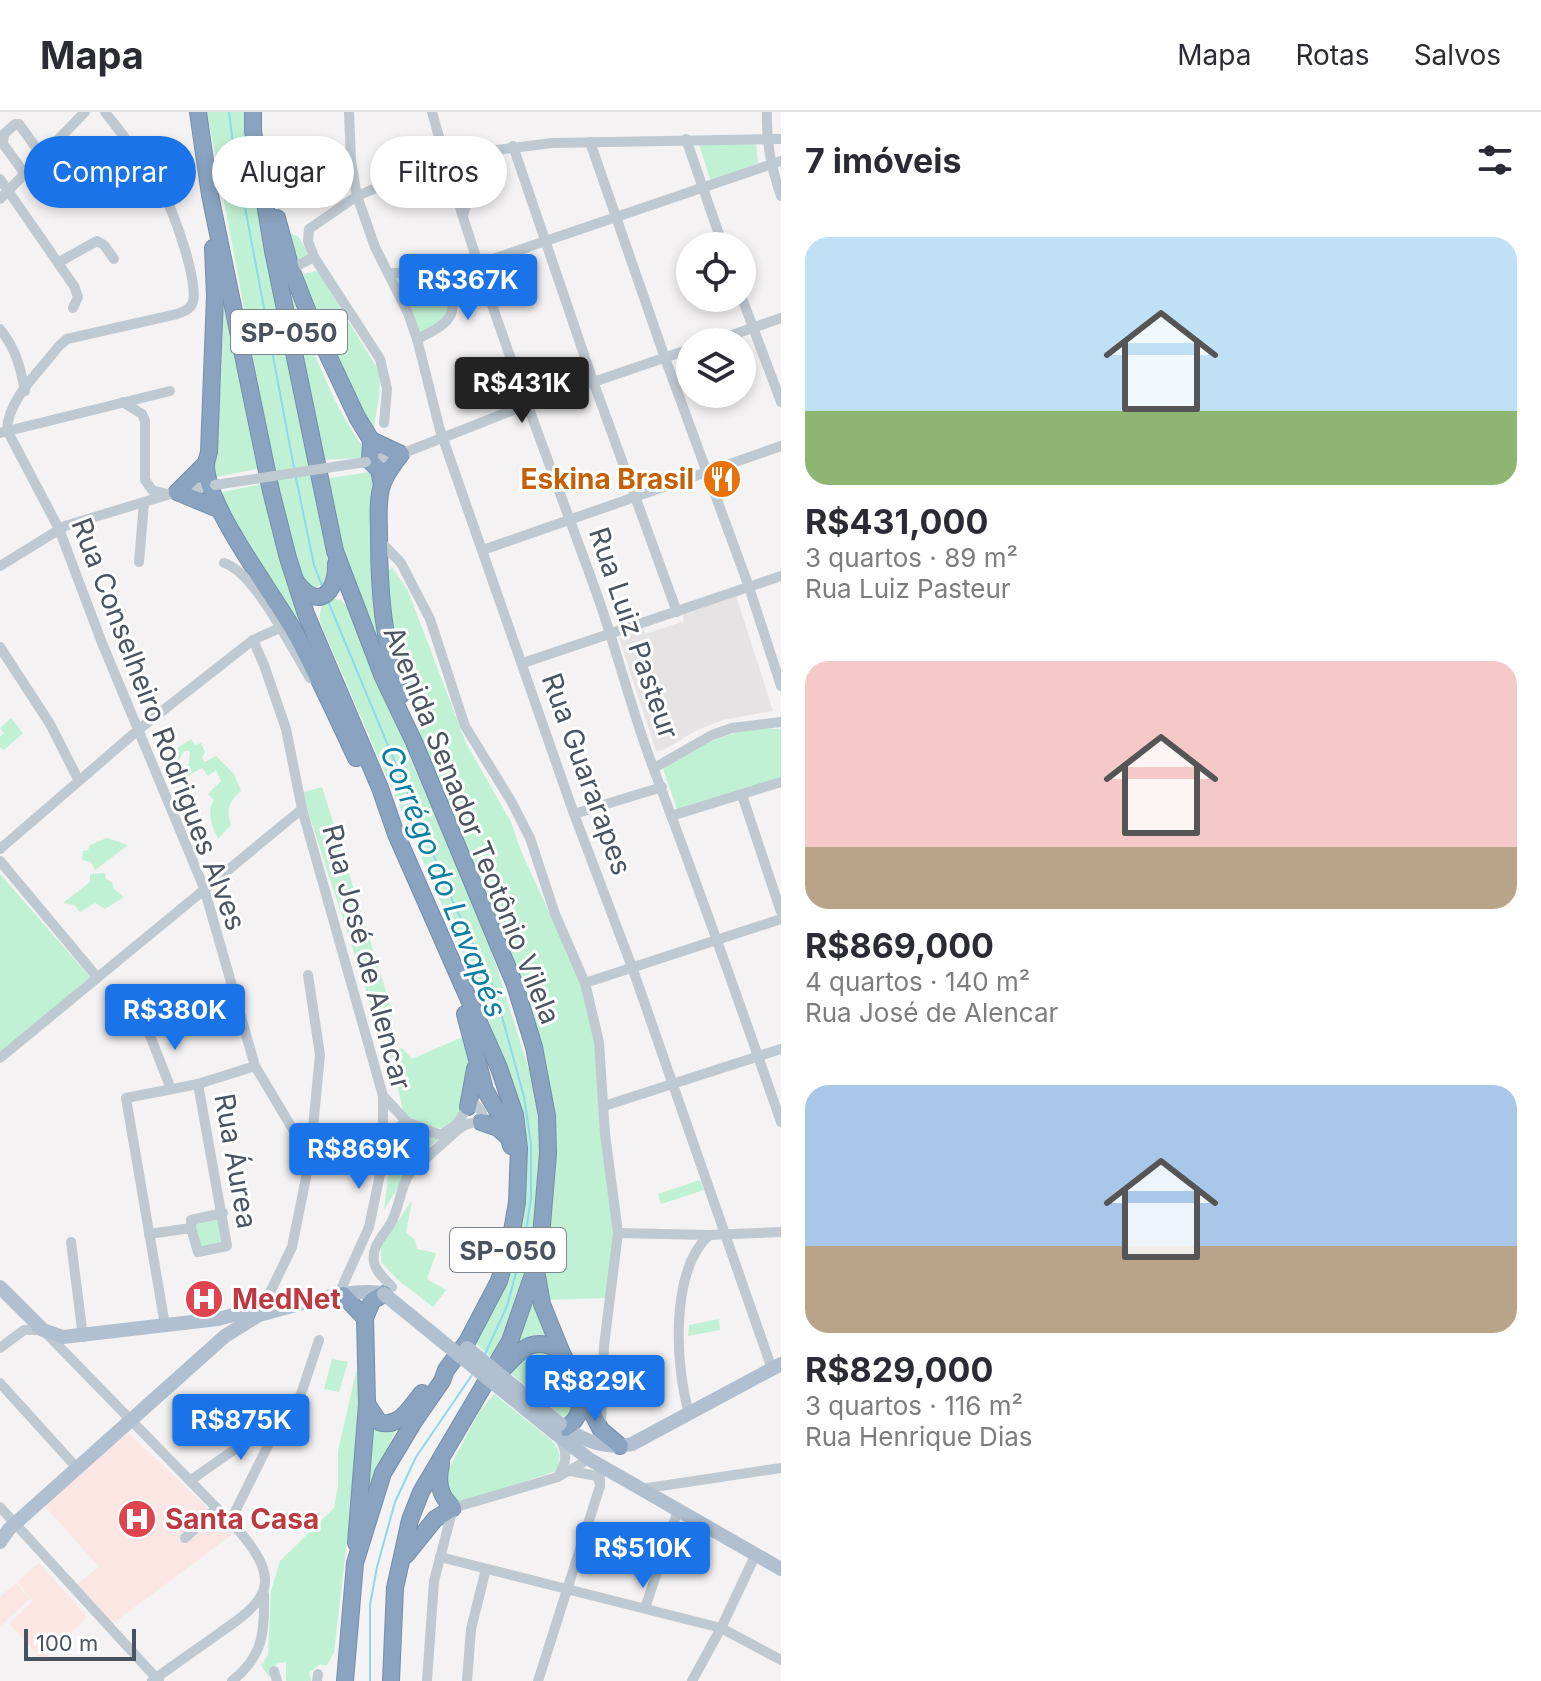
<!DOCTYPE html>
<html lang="pt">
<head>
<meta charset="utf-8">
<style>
  body { margin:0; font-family:Inter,sans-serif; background:#f2f2f3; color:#2b2b33; height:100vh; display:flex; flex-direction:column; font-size:30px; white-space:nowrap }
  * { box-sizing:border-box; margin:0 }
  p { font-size:26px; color:#7c7c81 }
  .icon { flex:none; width:44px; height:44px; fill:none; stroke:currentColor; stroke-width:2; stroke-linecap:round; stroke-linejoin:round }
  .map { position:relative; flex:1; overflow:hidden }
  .sheet { display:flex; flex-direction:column; background:#fff; width:760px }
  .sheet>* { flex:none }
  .top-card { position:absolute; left:24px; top:24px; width:636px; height:72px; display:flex; gap:16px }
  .fabs { position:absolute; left:676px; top:120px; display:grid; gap:16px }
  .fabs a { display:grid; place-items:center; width:80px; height:80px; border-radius:50%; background:#fff; box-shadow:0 4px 12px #0003; font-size:40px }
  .scale { position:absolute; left:24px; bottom:20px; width:112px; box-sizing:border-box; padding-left:8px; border:4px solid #495460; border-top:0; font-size:22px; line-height:28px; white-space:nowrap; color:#495460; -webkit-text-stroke:6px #fff; paint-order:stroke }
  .price { position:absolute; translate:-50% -68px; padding:0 18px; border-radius:8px; background:#1a73e8; color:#fff; font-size:26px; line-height:52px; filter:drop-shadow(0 2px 4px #0008) }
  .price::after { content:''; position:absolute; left:50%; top:48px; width:24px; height:18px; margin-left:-12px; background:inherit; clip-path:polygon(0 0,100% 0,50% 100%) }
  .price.selected { background:#222; color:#fff }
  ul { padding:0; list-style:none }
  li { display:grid; align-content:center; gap:16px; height:424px; padding:0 24px }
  li span { display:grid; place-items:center; height:248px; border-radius:24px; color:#555 }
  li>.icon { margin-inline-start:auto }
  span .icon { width:144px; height:144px; fill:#fffc; stroke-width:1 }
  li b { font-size:34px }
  h2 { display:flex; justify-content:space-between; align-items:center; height:96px; padding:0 24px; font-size:34px }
  .chip { padding:0 28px; border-radius:36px; background:#fff; box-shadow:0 4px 12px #0003; font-size:28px; line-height:72px }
  .chip.selected { background:#1a73e8; color:#fff }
  header { display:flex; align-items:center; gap:48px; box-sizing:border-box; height:112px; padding:0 40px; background:#fff; border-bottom:2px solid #e1e1e2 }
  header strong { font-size:38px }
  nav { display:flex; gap:44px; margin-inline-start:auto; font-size:28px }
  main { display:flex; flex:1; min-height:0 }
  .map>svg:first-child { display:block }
  .education { fill:#e5e3e4 }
  .medical { fill:#fce6e4 }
  .green { fill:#c1f1d4 }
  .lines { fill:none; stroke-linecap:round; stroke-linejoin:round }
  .stream { stroke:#8dd8ee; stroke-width:2 }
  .highway-casing { stroke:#748eac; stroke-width:18 }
  .minor { stroke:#bfc9d1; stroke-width:10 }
  .major { stroke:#b1c0d0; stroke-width:14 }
  .highway { stroke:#89a3c0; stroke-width:16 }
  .minor-bridge { stroke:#bfc9d1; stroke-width:10 }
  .major-bridge { stroke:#b1c0d0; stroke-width:14 }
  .labels { text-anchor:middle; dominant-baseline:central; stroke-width:6; stroke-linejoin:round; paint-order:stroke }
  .shield { fill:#fff; stroke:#808790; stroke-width:2 }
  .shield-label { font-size:26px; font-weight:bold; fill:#495460 }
  .food-label { font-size:28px; font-weight:bold; fill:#c56008; stroke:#fff; text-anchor:end }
  .street-label { font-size:28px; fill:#495460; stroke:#fff }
  .health-label { font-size:28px; font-weight:bold; fill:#be3a42; stroke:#fff; text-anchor:start }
  .water-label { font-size:30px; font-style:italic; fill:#0b7fa2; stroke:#fff }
</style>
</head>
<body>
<header>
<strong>Mapa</strong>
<nav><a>Mapa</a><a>Rotas</a><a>Salvos</a></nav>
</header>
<main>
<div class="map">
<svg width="781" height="1569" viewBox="0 0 781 1569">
  <rect width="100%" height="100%" fill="#f4f2f2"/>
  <polygon class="education" points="736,484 773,599 723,608 697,618 664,638 656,639 619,526 643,517 646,522 684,509 682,502"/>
  <g class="medical">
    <polygon points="128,1321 234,1421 112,1512 76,1473 99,1455 43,1392"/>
    <polygon points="39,1451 87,1505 43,1549 9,1511 33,1489 17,1470"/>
    <polygon points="16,1471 30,1487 0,1514 0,1485"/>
  </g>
  <g class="green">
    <path d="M207 0H247L339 473C322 469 314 474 303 487L278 376Z"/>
    <polygon points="698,29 756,29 758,51 711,70"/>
    <polygon points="483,45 470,62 461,89 448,51"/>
    <polygon points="285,120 298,124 307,139 307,144 295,149"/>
    <polygon points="224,156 262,356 216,365 211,353 216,338 222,257"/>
    <path d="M315 159 319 161 377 256C385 278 373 303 374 326L301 166 303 162Z"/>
    <polygon points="397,165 446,167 453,200 420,224"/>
    <path d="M290 181C312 233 331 293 366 339L362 346 318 348Z"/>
    <path d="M370 360 375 373C369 389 371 405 371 422 372 466 376 508 383 551L354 481 323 367Z"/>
    <polygon points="265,371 350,614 220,387 219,381"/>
    <polygon points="392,455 408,479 466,631 511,710 521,739 582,872 597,931 615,1122 606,1186 548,1188 540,1158 543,969 425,639 390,512 386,461"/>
    <path d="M333 487 341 488 351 499 414 655 483 812 533 970 542 1041 531 1152 515 1198 491 1246 475 1230 521 1089 512 975 476 872 320 510C320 497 320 492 333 487Z"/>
    <polygon points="11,606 23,621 4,638 0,635 0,624 4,621 0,616"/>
    <path d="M781 617V665L678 700 663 657 669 651C705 631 738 613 781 617Z"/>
    <path d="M191 627 195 633 201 631 205 640 202 646 205 650 216 644 234 662 241 679C229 689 226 698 231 713L218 727C212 714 206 701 214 688L208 682 221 669 216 658 208 664 202 656 184 666 179 660 189 651 190 639H184L177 652 171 649V640Z"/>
    <polygon points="322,675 393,902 378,915 305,690 304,680"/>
    <polygon points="107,726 128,733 95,758 91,750 82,748 83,739 88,738 90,733"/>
    <polygon points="105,761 106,767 112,770 114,777 124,785 105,797 95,791 80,800 74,793 63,791 90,770 90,762"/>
    <polygon points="0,762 90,865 0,942"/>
    <path d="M467 923C472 943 470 1016 441 1016 430 1016 417 1006 404 1004L390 940 402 936 412 947Z"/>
    <path d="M410 1014 440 1026 417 1045 384 1098C388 1073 388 1030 410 1014Z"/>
    <polygon points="700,1068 704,1078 661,1092 658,1082"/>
    <polygon points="412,1088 406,1121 415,1128 417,1137 436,1141 427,1167 446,1178 433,1195 398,1168 381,1150 381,1134"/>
    <polygon points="219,1105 224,1133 200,1138 194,1110"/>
    <polygon points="532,1178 553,1226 535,1223 516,1235"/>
    <polygon points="719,1207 720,1218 688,1224 689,1213"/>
    <polygon points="544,1236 556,1241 572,1276 577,1298 569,1305 562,1304 509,1260 527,1242"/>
    <polygon points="332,1247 348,1250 339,1280 324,1277"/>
    <polygon points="360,1258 353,1379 334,1541 326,1554 320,1552 309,1561 311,1569 286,1569 286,1550 276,1552 269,1565 261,1553 268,1543 271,1479 280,1449 334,1396 338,1374 338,1339 356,1260"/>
    <path d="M494 1282 551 1328C561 1339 561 1346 556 1359L463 1390 452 1387 445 1364 479 1300Z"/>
    <polygon points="371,1304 382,1318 396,1318 369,1376"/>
  </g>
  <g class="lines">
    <g class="stream">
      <polyline points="229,0 233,31 294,356"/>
      <polyline points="296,366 314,453 323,476"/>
      <polyline points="328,489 453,790 495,879 524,985 531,1032 531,1086 524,1132 507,1194 484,1244"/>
      <polyline points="370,1569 370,1493 377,1455 395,1390 416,1345 472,1263"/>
    </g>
    <defs>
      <g id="highway">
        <polyline points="198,0 210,83 271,379 288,446 306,502 380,676 396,722 499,956 515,1003 519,1036 517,1090 510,1131 499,1169 467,1230 446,1258 442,1269 413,1311 383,1361 355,1451 345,1569"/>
        <polyline points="253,0 253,19 273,139 335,439 383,565 414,630 515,873 534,935 547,1004 548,1041 542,1113 536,1154 510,1229 421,1380 410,1408 395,1476 391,1569"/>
        <polyline points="277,106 291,157 309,203 357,305 371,328 370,349 379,358 382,373"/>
        <path d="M371 328 401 342C394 352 386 361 382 373 377 389 379 407 379 423 379 479 383 529 401 583"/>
        <path d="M206 351C204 393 274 482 297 524 318 564 337 605 356 646"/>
        <polyline points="177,380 206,351 209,340 215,184 213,136"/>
        <polyline points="177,380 218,397"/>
        <path d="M297 471C318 499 337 481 336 452"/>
        <polyline points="465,902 485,978 505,1012 511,1034"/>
        <polyline points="468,995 475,957"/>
        <polyline points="481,1010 498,1016 508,1025"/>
        <polyline points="536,1158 542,1192 561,1239 601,1318 620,1334"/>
        <polyline points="343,1183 365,1206"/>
        <path d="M499 1261C520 1240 531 1221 561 1239"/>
        <path d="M367 1292 379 1310C399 1317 410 1295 422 1281"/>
        <path d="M565 1316C581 1307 582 1294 578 1278"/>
        <polyline points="356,1431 367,1292 365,1206 372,1189 384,1182"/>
        <path d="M406 1443 435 1407 453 1396C439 1383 437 1370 441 1352"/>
      </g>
    </defs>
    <use href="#highway" class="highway-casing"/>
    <g class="minor">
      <polyline points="349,0 351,49 357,84 375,135 408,201 417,227 440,318 574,702 632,855 772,1257"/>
      <path d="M432 0C476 162 537 317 594 474 616 534 631 598 654 658 698 774 740 892 781 1010"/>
      <path d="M767 0C766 31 771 55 781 84"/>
      <polyline points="686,27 723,134"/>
      <polyline points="590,30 665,246 749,475 781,574"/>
      <polyline points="513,34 593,269 677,500"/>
      <polyline points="25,62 3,32 4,22 15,12 19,12 42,44"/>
      <polyline points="0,67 74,174 78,185 73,196"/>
      <polyline points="0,87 85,0"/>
      <polyline points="463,103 476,65 489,38"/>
      <polyline points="59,150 97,129 104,133 114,147"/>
      <polyline points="291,157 314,145"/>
      <polyline points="388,161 447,161 478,152 781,49"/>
      <polyline points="742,186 781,290"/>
      <path d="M0 217C16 237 20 254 25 279"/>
      <path d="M417 227C456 208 458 203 447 161"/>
      <polyline points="712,230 781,206"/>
      <polyline points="123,290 142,302 145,309 145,368 152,378 166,382"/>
      <polyline points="384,311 387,277 380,247 314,145 308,129 309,117 357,84 445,47 465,42 552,31 781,27"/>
      <polyline points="7,318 59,417 102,531 204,776 255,954 310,1046"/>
      <path d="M7 318C8 287 40 259 58 235L67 227 177 202C183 200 189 198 192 192 201 176 173 97 163 81 146 52 125 26 105 0"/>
      <polyline points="0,321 170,279"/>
      <polyline points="368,349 401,342 526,293 690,237"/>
      <polyline points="379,428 401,451 430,507 465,614 511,689 530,726 555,802 585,871 599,930 605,1022 618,1121 604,1234 601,1312"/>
      <polyline points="483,438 781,334"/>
      <polyline points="139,450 144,391"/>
      <path d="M224 451C255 460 293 539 310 566"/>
      <polyline points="0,454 65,414 177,380 213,373"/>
      <polyline points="253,528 264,553 286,617 302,697 383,984 383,1048 369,1115 342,1175"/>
      <polyline points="0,535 50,612 79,669"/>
      <polyline points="523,551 781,464"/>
      <polyline points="654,656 712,623 732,616 781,610"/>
      <polyline points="742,683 781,800"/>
      <polyline points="574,702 662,675"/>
      <polyline points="671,704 781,670"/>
      <polyline points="0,737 138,618 253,528 282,515"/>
      <polyline points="0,749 97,865"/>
      <polyline points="585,871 781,807"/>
      <polyline points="147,916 171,977"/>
      <polyline points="0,946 302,697"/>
      <path d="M385 986 407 1010 441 1023 456 1013 468 995 477 994 482 1000 481 1010C475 1010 469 1011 463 1014 459 1016 410 1060 408 1064 400 1078 399 1096 391 1111 384 1123 371 1134 374 1150 375 1159 386 1168 392 1175"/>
      <polyline points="604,994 781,937"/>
      <polyline points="385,1023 407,1010"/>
      <polyline points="191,1116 198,1140 227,1134 198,972"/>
      <polyline points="618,1121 709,1123 781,1120"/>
      <polyline points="149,1122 191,1116 191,1108 223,1101"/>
      <polyline points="71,1130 83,1225"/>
      <polyline points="263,1195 292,1135 310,1046 320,943 308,863"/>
      <polyline points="165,1213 126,986 198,972 255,954"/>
      <path d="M0 1236 24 1218H43L240 1420C284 1472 266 1489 218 1522 196 1538 173 1553 152 1569"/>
      <polyline points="0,1271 77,1356"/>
      <path d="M689 1301C675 1254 670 1159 709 1123"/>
      <polyline points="571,1359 597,1364 600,1372"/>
      <path d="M558 1365C566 1351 569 1340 559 1326"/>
      <polyline points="191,1368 292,1297 301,1282 319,1228"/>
      <polyline points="641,1377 781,1356"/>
      <polyline points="0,1395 159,1569"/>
      <polyline points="230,1410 282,1305"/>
      <polyline points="185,1426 217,1396"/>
      <polyline points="440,1445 721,1516 781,1548"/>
      <polyline points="645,1496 678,1398"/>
      <polyline points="274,1559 277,1569"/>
      <path d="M232 1569C263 1544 265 1521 264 1483"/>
      <polyline points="317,1569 318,1562"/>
      <polyline points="427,1569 434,1469 453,1396 558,1365 589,1347"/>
      <polyline points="467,1569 471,1517 486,1457"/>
      <polyline points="538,1569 600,1374 600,1353"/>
      <polyline points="692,1569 721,1516 755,1444"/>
    </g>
    <g class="major">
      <polyline points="0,1175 43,1218 63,1225 218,1207 260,1196"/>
      <path d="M560 1312C581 1328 605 1338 632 1332L781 1252"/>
      <polyline points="555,1321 589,1347 781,1457"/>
      <path d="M0 1430 9 1417 225 1224 259 1203C291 1195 354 1173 384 1182"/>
    </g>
    <use href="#highway" class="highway"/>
    <polyline class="minor-bridge" points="215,373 366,350"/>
    <g class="major-bridge">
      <polyline points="384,1182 555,1321"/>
      <polyline points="467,1236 560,1312"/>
    </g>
  </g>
  <defs>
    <symbol id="restaurant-disc" viewBox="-11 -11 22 22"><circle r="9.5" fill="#e8710a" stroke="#fff"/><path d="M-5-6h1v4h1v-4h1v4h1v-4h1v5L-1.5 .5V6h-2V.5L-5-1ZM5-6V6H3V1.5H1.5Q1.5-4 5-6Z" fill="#fff"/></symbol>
    <symbol id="hospital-disc" viewBox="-11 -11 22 22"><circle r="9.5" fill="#e0444e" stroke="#fff"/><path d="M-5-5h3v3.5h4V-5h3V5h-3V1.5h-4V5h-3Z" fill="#fff"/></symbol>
  </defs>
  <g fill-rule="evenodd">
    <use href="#restaurant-disc" x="700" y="345" width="44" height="44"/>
    <use href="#hospital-disc" x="182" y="1165" width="44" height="44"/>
    <use href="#hospital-disc" x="115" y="1385" width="44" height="44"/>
  </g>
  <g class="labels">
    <g class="shield">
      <rect x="231" y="198" width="116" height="44" rx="6"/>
      <rect x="450" y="1116" width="116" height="44" rx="6"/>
    </g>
    <g class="shield-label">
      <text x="289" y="220">SP-050</text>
      <text x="508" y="1138">SP-050</text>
    </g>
    <g class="food-label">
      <text x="694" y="367">Eskina Brasil</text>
    </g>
    <g class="street-label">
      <text transform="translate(634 521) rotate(71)">Rua Luiz Pasteur</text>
      <text transform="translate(159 612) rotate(69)">Rua Conselheiro Rodrigues Alves</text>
      <text transform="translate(587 662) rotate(70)">Rua Guararapes</text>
      <text transform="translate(472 713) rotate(68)">Avenida Senador Teotônio Vilela</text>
      <text transform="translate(367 845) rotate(75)">Rua José de Alencar</text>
      <text transform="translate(236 1049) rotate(80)">Rua Áurea</text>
    </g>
    <g class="health-label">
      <text x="232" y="1187">MedNet</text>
      <text x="165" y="1407">Santa Casa</text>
    </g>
    <g class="water-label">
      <text transform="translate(444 769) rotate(68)">Corrégo do Lavapés</text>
    </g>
  </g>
</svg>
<div class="fabs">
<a><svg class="icon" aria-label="locate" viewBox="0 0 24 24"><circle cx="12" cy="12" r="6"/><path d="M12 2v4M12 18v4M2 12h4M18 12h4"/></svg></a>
<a><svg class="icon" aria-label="layers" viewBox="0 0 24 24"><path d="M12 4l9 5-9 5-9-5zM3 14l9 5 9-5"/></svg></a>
</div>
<div class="scale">100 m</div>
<b class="price" style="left:468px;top:210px">R$367K</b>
<b class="price selected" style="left:522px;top:313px">R$431K</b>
<b class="price" style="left:175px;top:940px">R$380K</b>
<b class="price" style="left:359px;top:1079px">R$869K</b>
<b class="price" style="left:595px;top:1311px">R$829K</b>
<b class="price" style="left:241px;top:1350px">R$875K</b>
<b class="price" style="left:643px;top:1478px">R$510K</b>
<div class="top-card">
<a class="chip selected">Comprar</a>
<a class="chip">Alugar</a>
<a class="chip">Filtros</a>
</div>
</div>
<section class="sheet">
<h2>7 imóveis<svg class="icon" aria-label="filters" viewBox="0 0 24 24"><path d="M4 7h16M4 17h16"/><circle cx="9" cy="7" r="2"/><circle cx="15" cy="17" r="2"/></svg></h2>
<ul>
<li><span style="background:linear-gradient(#bfe0f5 70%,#8fb573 0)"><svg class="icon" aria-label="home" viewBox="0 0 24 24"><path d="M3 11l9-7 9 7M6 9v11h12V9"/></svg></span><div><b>R$431,000</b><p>3 quartos · 89 m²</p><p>Rua Luiz Pasteur</p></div></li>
<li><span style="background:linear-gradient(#f6c9c9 75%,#b9a48a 0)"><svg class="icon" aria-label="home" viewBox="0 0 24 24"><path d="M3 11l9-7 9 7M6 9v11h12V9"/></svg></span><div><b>R$869,000</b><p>4 quartos · 140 m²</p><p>Rua José de Alencar</p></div></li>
<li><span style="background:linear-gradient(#a9c7e8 65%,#b9a48a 0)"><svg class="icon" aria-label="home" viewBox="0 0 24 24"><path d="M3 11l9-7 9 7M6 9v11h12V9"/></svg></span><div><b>R$829,000</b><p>3 quartos · 116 m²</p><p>Rua Henrique Dias</p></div></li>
</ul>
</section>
</main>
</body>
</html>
